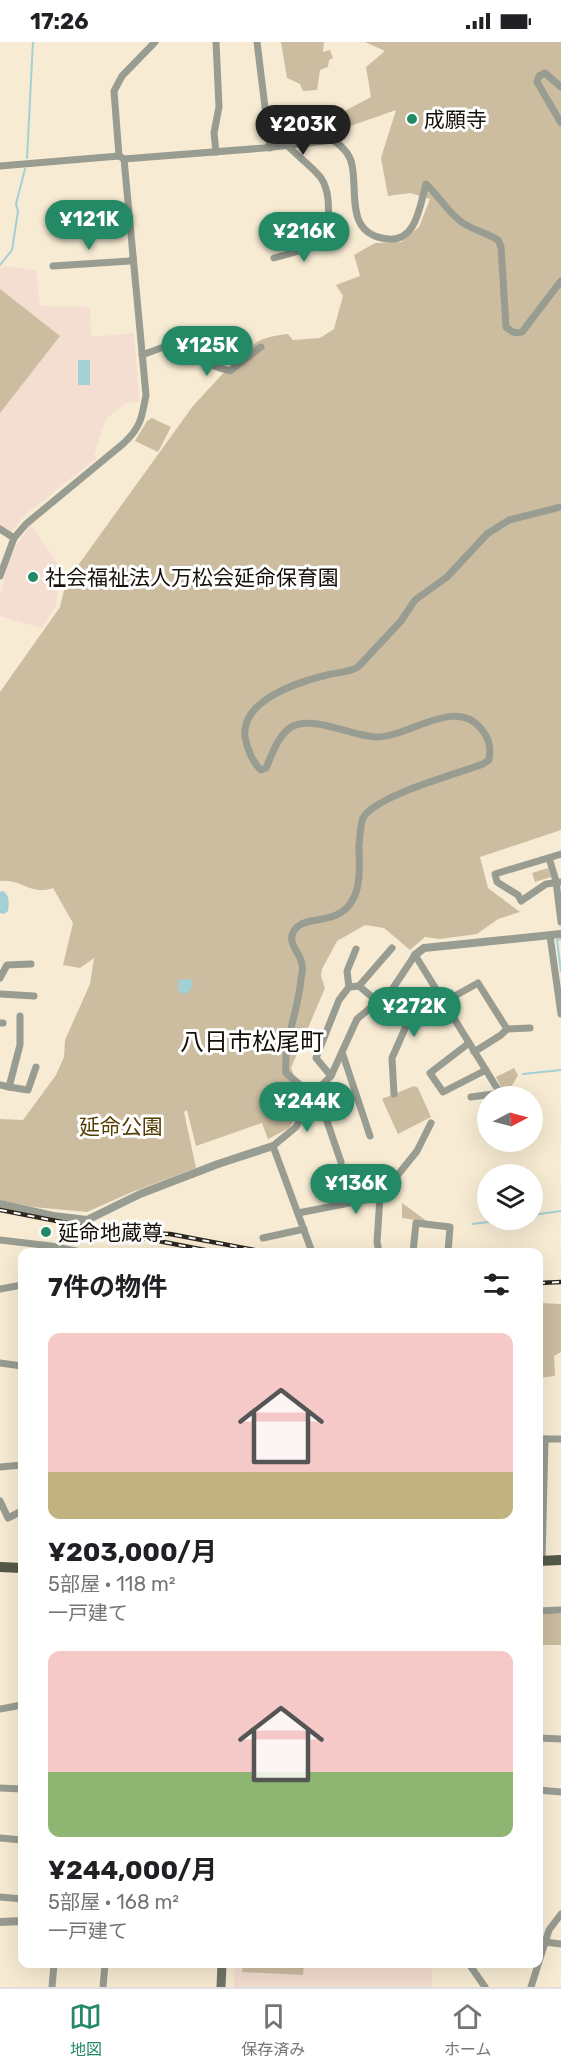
<!DOCTYPE html>
<html lang="ja">
<head>
<meta charset="utf-8">
<style>
  body { margin:0; font-family:Rubik,"Noto Sans JP",sans-serif; background:#f6f6f6; color:#202124; height:100vh; display:flex; flex-direction:column; font-size:22px; white-space:nowrap }
  * { box-sizing:border-box; margin:0 }
  p { font-size:20px; color:#757577 }
  .icon { flex:none; width:33px; height:33px; fill:none; stroke:currentColor; stroke-width:2; stroke-linecap:round; stroke-linejoin:round }
  .map { position:relative; flex:1; overflow:hidden }
  .drawer { position:absolute; left:18px; top:1206px; width:525px; height:720px; display:flex; flex-direction:column; background:#fff; border-radius:12px; box-shadow:0 6px 24px #0002 }
  .drawer>* { flex:none }
  .needle { width:39px; rotate:84deg }
  .controls { position:absolute; left:477px; top:1044px; display:grid; gap:12px }
  .controls a { display:grid; place-items:center; width:66px; height:66px; border-radius:50%; background:#fff; box-shadow:0 6px 24px #0002; font-size:30px }
  .price { position:absolute; translate:-50% -51px; padding:0 14px; border-radius:21px; background:#248a65; color:#fff; font-size:20px; line-height:39px; filter:drop-shadow(0 2px 3px #0008) }
  .price::after { content:''; position:absolute; left:50%; top:36px; width:18px; height:14px; margin-left:-9px; background:inherit; clip-path:polygon(0 0,100% 0,50% 100%) }
  .price.selected { background:#222; color:#fff }
  ul { padding:0; list-style:none }
  li { display:grid; align-content:center; gap:12px; height:318px; padding:0 30px }
  li span { display:grid; place-items:center; height:186px; border-radius:12px; color:#555 }
  li>.icon { margin-inline-start:auto }
  span .icon { width:108px; height:108px; fill:#fffc; stroke-width:1 }
  li b { font-size:26px }
  h2 { display:flex; justify-content:space-between; align-items:center; height:72px; padding:0 30px; font-size:26px }
  .status { display:flex; justify-content:space-between; align-items:center; height:42px; padding:0 30px; background:#fff; direction:ltr }
  .status svg { height:16px; fill:currentColor }
  .dock { display:flex; justify-content:space-around; align-items:center; height:84px; border-top:2px solid #e0e0e0; background:#fff; font-size:16px; color:#757577 }
  .dock a { display:grid; justify-items:center; gap:3px }
  .dock .selected { color:#248a65 }
  .map>svg:first-child { display:block }
  .education { fill:#f4ddd1 }
  .green { fill:#ccbda0 }
  .water { fill:#a3d0d5 }
  .lines { fill:none; stroke-linecap:round; stroke-linejoin:round }
  .stream { stroke:#a3d0d5; stroke-width:2 }
  .minor { stroke:#989c91; stroke-width:7 }
  .tertiary { stroke:#989c91; stroke-width:8 }
  .secondary { stroke:#707566; stroke-width:9 }
  .primary { stroke:#555a48; stroke-width:10 }
  .rail-casing { stroke:#2c271d; stroke-width:4.5 }
  .rail { stroke:#fff; stroke-width:2; stroke-dasharray:7; stroke-linecap:butt }
  .poi-dot { fill:#248a65; stroke:#fff; stroke-width:2 }
  .labels { text-anchor:middle; dominant-baseline:central; stroke-width:6; stroke-linejoin:round; paint-order:stroke }
  .poi-label { font-size:21px; fill:#151109; stroke:#fff; text-anchor:start }
  .park-label { font-size:21px; fill:#543d00; stroke:#fff }
  .quarter-label { font-size:24px; fill:#151109; stroke:#fff }
</style>
</head>
<body>
<div class="status"><b>17:26</b><svg viewBox="0 0 49 12"><path d="M0 12V9h3v3zM5 12V6h3v6zM10 12V3h3v9zM15 12V0h3v12zM26 1h20v11H26zM47 4h2v5h-2z"/></svg></div>
<div class="map">
<svg width="561" height="1945" viewBox="0 0 561 1945">
  <rect width="100%" height="100%" fill="#f7ebd3"/>
  <g class="education">
    <polygon points="4,224 36,229 40,264 90,265 91,295 134,291 139,360 126,361 108,375 102,387 94,413 97,416 27,471 11,490 0,485 0,228"/>
    <polygon points="31,483 65,532 61,536 55,565 42,586 0,574 0,553 8,523 17,502"/>
    <polygon points="235,1922 432,1922 432,1945 234,1945"/>
  </g>
  <g class="green">
    <polygon points="281,0 324,0 323,10 330,8 333,16 329,18 328,25 320,28 317,48 303,49 300,42 287,36"/>
    <path d="M365 0H561V788L480 815 488 846 520 870 498 877 477 892 440 897 425 895 410 908 384 886 365 883 337 899 322 927 321 934 325 946 291 1026 300 1049 292 1053 301 1066 289 1086 268 1097 262 1081 196 1104 187 1068 184 1070 196 1126 132 1150 87 1170 33 1165 0 1158V1077L23 1078 56 1033 64 1015 65 998 90 942 94 916 80 926 63 923 73 881 53 846C30 854 22 836 0 839V650L60 565 66 540 193 364 240 313C247 309 251 304 257 300 266 295 278 293 288 292L293 298 320 296 334 287 343 254 336 243 360 234 354 213 375 201 401 200 419 185 430 157 410 151 388 154 381 116 396 68 345 86 339 72 371 55 366 25 385 9Z"/>
    <polygon points="0,247 60,294 0,371"/>
    <polygon points="152,376 171,385 158,410 135,399 147,379"/>
    <polygon points="548,826 551,835 535,840 532,831"/>
    <polygon points="514,1026 518,1033 509,1049 502,1047 496,1035"/>
    <polygon points="414,1044 418,1046 431,1075 398,1092 382,1057"/>
    <polygon points="402,1161 428,1180 402,1176"/>
    <polygon points="539,1261 561,1262 561,1310 554,1314 555,1334 539,1336"/>
    <polygon points="543,1572 561,1572 561,1603 542,1603"/>
    <polygon points="243,1922 304,1922 303,1933 242,1930"/>
  </g>
  <g class="water">
    <rect x="78" y="318" width="12" height="25"/>
    <path d="M3 849C10 853 9 861 8 869L4 872 0 871V850Z"/>
    <polygon points="179,937 193,938 192,945 187,952 178,950"/>
  </g>
  <g class="lines">
    <g class="stream">
      <polyline points="27,116 33,0"/>
      <polyline points="0,223 12,208 18,169 16,162 25,127"/>
      <polyline points="561,897 557,898 561,929"/>
      <polyline points="523,1032 561,1028"/>
      <polyline points="532,1173 561,1169"/>
      <polyline points="473,1182 503,1178"/>
    </g>
    <g class="minor">
      <polyline points="216,0 219,65 214,91 216,110"/>
      <polyline points="257,0 270,106"/>
      <polyline points="561,45 545,31 539,34 537,40 561,81"/>
      <polyline points="119,114 114,49 122,34 155,0"/>
      <path d="M0 124 119 114 124 117 264 106 333 98C342 104 350 111 352 123 358 152 345 193 388 197 417 200 420 162 426 142 439 154 448 171 463 181 473 188 487 191 498 198L501 205 506 285C512 290 515 292 522 290L561 239"/>
      <path d="M274 216 327 201C327 182 333 153 321 136 314 126 297 114 288 104"/>
      <polyline points="53,224 130,219 133,216"/>
      <path d="M142 313 180 299 185 300C202 321 205 322 230 329L261 305"/>
      <polyline points="0,487 14,496"/>
      <path d="M0 534 14 496 26 482 124 401C141 385 142 375 146 353L124 117"/>
      <polyline points="561,812 495,832 497,840 518,853 521,859 546,842 561,840"/>
      <polyline points="549,816 556,839 561,880"/>
      <polyline points="550,894 561,972"/>
      <polyline points="0,936 7,923 31,922"/>
      <polyline points="359,944 392,906"/>
      <polyline points="349,945 347,929 356,907"/>
      <polyline points="391,949 407,982 392,1016 394,1052"/>
      <polyline points="0,952 34,954"/>
      <polyline points="444,960 478,941 507,987 501,993 474,1010"/>
      <polyline points="0,981 3,981"/>
      <polyline points="507,987 530,986"/>
      <polyline points="469,1001 430,1031 443,1050 486,1028"/>
      <polyline points="343,1013 370,1094"/>
      <polyline points="331,1034 316,1016 339,958 349,945 359,944 372,955 375,963"/>
      <polyline points="0,1043 9,1045 20,1003 20,974"/>
      <polyline points="9,1045 28,1048 36,1025"/>
      <path d="M341 1120 319 1056 312 1053 286 1031C283 999 299 968 301 936 302 932 303 926 302 922 301 911 283 899 297 885 309 874 336 882 350 862 362 846 359 822 359 804 360 795 360 784 363 776 374 754 459 731 483 722L489 718C491 707 490 697 482 688 456 653 409 696 375 695 351 694 316 674 293 684 279 691 272 712 266 726L261 728C253 721 247 707 245 695 241 658 298 640 327 633 338 630 348 631 358 625L401 579 415 558 447 535 487 492 509 478 561 465"/>
      <polyline points="380,1155 417,1109 431,1081"/>
      <polyline points="298,1171 380,1155 377,1200 379,1210"/>
      <polyline points="263,1196 304,1187"/>
      <polyline points="0,1198 51,1204 81,1210"/>
      <polyline points="312,1210 273,1104 296,1085 312,1053 331,1034 357,977 391,949 415,913 500,1051 471,1055"/>
      <polyline points="413,1210 416,1181 450,1185 448,1210"/>
      <polyline points="0,1247 22,1243"/>
      <polyline points="0,1321 22,1324"/>
      <polyline points="538,1397 561,1397"/>
      <polyline points="0,1425 22,1423"/>
      <polyline points="0,1459 8,1476 22,1469"/>
      <polyline points="542,1519 545,1397"/>
      <polyline points="538,1569 561,1568"/>
      <polyline points="538,1592 539,1569"/>
      <polyline points="0,1667 22,1663"/>
      <polyline points="538,1696 561,1697"/>
      <polyline points="0,1746 22,1747"/>
      <polyline points="538,1748 561,1750"/>
      <polyline points="0,1796 22,1798"/>
      <polyline points="0,1855 22,1857"/>
      <polyline points="545,1900 561,1902"/>
      <polyline points="469,1922 485,1945"/>
      <polyline points="52,1945 54,1922"/>
      <polyline points="103,1945 105,1922"/>
      <polyline points="531,1945 549,1888 561,1872"/>
    </g>
    <g class="tertiary">
      <polyline points="415,913 424,906 561,892"/>
      <polyline points="0,1162 53,1174 87,1178 140,1152 218,1122 273,1104"/>
      <polyline points="0,1880 22,1879"/>
    </g>
    <polyline class="secondary" points="221,1945 222,1922"/>
    <g class="primary">
      <polyline points="538,1519 561,1518"/>
      <polyline points="0,1525 22,1526"/>
    </g>
    <defs>
      <g id="rail">
        <polyline points="0,1168 215,1210"/>
        <polyline points="147,1191 170,1192 265,1210"/>
        <polyline points="538,1241 561,1240"/>
      </g>
    </defs>
    <use href="#rail" class="rail-casing"/>
    <use href="#rail" class="rail"/>
  </g>
  <g class="poi-dot">
    <circle cx="412" cy="77" r="6"/>
    <circle cx="33" cy="535" r="6"/>
    <circle cx="46" cy="1190" r="6"/>
  </g>
  <g class="labels">
    <g class="poi-label">
      <text x="424" y="77">成願寺</text>
      <text x="45" y="535">社会福祉法人万松会延命保育園</text>
      <text x="58" y="1190">延命地蔵尊</text>
    </g>
    <g class="park-label">
      <text x="121" y="1084">延命公園</text>
    </g>
    <g class="quarter-label">
      <text x="252" y="1000">八日市松尾町</text>
    </g>
  </g>
</svg>
<div class="controls">
<a><svg class="needle" viewBox="-14 -14 28 28"><path d="M0-13l5 13h-10z" fill="#e53935"/><path d="M0 13l5-13h-10z" fill="#757577"/></svg></a>
<a><svg class="icon" aria-label="layers" viewBox="0 0 24 24"><path d="M12 4l9 5-9 5-9-5zM3 14l9 5 9-5"/></svg></a>
</div>
<b class="price selected" style="left:303px;top:114px">¥203K</b>
<b class="price" style="left:89px;top:209px">¥121K</b>
<b class="price" style="left:304px;top:221px">¥216K</b>
<b class="price" style="left:207px;top:335px">¥125K</b>
<b class="price" style="left:414px;top:996px">¥272K</b>
<b class="price" style="left:307px;top:1091px">¥244K</b>
<b class="price" style="left:356px;top:1173px">¥136K</b>
<section class="drawer">
<h2>7件の物件<svg class="icon" aria-label="filters" viewBox="0 0 24 24"><path d="M4 7h16M4 17h16"/><circle cx="9" cy="7" r="2"/><circle cx="15" cy="17" r="2"/></svg></h2>
<ul>
<li><span style="background:linear-gradient(#f6c9c9 75%,#c2b280 0)"><svg class="icon" aria-label="home" viewBox="0 0 24 24"><path d="M3 11l9-7 9 7M6 9v11h12V9"/></svg></span><div><b>¥203,000/月</b><p>5部屋 · 118 m²</p><p>一戸建て</p></div></li>
<li><span style="background:linear-gradient(#f6c9c9 65%,#8fb573 0)"><svg class="icon" aria-label="home" viewBox="0 0 24 24"><path d="M3 11l9-7 9 7M6 9v11h12V9"/></svg></span><div><b>¥244,000/月</b><p>5部屋 · 168 m²</p><p>一戸建て</p></div></li>
</ul>
</section>
</div>
<nav class="dock">
<a class="selected"><svg class="icon" aria-label="map" viewBox="0 0 24 24"><path d="M3 6l6-2 6 2 6-2v14l-6 2-6-2-6 2zM9 4v14M15 6v14"/></svg>地図</a>
<a><svg class="icon" aria-label="saved" viewBox="0 0 24 24"><path d="M7 4h10v16l-5-4-5 4z"/></svg>保存済み</a>
<a><svg class="icon" aria-label="home" viewBox="0 0 24 24"><path d="M3 11l9-7 9 7M6 9v11h12V9"/></svg>ホーム</a>
</nav>
</body>
</html>
